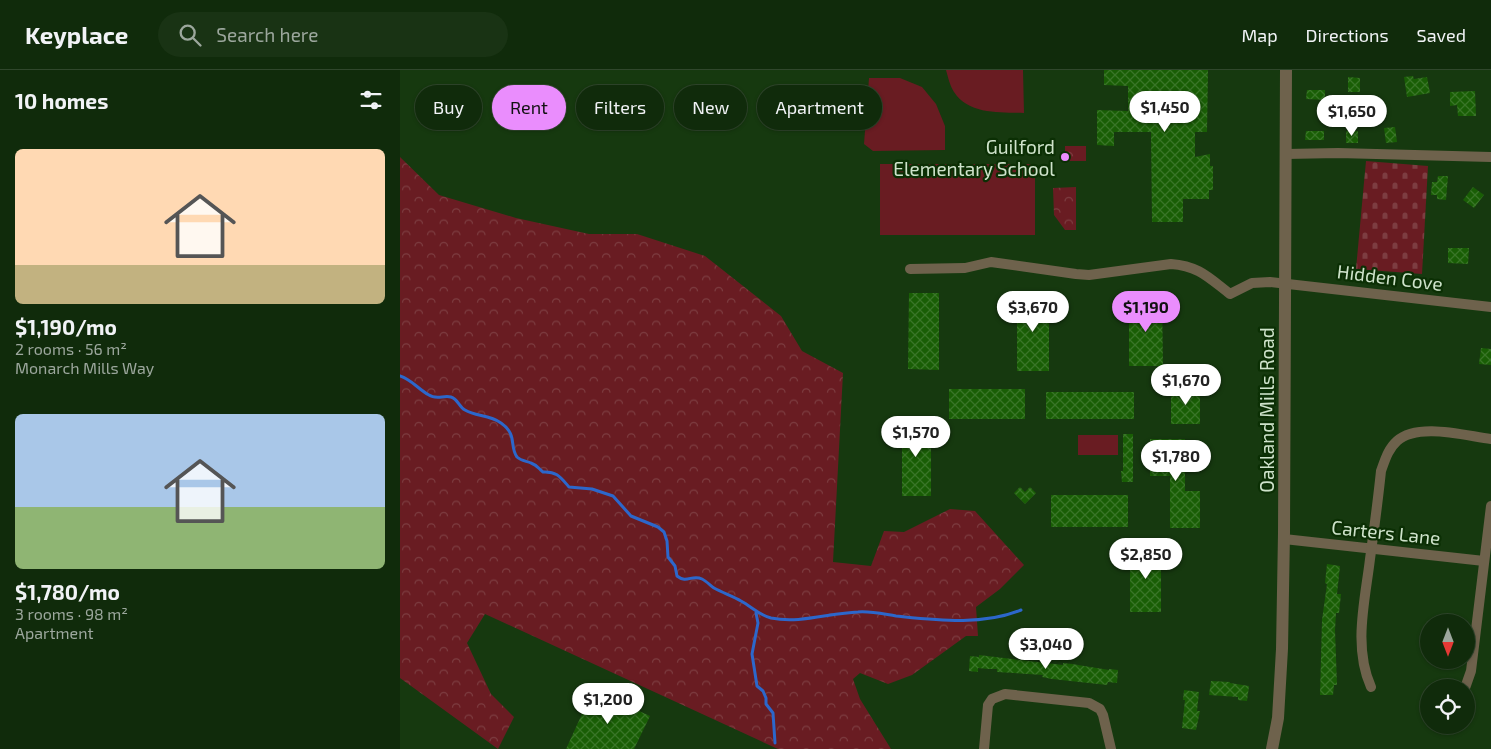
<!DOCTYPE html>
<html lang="en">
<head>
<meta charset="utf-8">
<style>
  body { margin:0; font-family:"Exo 2",sans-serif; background:#193314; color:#f1f3f6; height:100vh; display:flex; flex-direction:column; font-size:19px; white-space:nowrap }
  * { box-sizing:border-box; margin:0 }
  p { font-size:16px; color:#9ca79d }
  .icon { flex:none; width:28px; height:28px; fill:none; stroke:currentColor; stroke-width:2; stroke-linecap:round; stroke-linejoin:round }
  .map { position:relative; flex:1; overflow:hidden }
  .details { display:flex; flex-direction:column; background:#102b0b; width:400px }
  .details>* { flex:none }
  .banner { position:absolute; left:15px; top:15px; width:475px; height:45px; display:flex; gap:10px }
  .needle { width:32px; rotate:180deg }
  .fabs { position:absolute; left:1020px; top:544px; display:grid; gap:10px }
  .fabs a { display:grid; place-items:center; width:55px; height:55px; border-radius:50%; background:#102b0b; box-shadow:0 1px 4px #0004,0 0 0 1px #30472c; font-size:25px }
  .price { position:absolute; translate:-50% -42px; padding:0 11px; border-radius:18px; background:#fff; color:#222; font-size:16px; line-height:32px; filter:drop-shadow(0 1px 2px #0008) }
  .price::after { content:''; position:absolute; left:50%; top:30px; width:15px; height:11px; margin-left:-8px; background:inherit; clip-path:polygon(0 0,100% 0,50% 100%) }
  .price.current { background:#ea8dfd; color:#111 }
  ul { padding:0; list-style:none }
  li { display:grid; align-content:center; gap:10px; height:265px; padding:0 15px }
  li span { display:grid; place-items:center; height:155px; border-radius:8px; color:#555 }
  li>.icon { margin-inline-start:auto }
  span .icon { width:90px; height:90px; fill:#fffc; stroke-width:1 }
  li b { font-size:21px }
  h2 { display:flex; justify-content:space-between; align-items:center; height:60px; padding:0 15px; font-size:21px }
  .chip { padding:0 18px; border-radius:22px; background:#102b0b; box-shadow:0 1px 4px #0004,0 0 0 1px #30472c; font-size:18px; line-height:45px }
  .chip.current { background:#ea8dfd; color:#111 }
  header { display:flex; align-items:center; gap:30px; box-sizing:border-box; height:70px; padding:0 25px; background:#102b0b; border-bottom:1px solid #30472c }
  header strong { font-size:24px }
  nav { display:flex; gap:28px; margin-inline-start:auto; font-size:18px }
  .search { width:350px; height:45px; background:#193314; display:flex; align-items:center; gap:12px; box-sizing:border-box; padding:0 18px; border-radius:28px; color:#9ca79d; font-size:19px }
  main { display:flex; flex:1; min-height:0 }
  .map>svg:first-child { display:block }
  .grass { fill:#691c22 }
  .forest { fill:url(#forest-crowns) }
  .cemetery { fill:url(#cemetery-stones) }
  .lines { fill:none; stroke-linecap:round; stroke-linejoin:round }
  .stream { stroke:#2c67cb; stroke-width:3 }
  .building { fill:url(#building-cross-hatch) }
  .minor { stroke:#6e624c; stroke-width:10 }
  .tertiary { stroke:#6e624c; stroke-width:12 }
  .poi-dot { fill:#ea8dfd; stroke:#0b2f04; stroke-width:2 }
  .labels { text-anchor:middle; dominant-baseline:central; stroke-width:4.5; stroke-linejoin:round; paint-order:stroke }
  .poi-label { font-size:19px; fill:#cfe3cb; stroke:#0b2f04; text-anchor:end }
  .street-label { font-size:19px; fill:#cfe3cb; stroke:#0b2f04 }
</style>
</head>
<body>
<header>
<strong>Keyplace</strong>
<div class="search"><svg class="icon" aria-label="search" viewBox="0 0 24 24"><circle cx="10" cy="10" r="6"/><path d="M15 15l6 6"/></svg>Search here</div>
<nav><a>Map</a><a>Directions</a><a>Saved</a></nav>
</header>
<main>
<section class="details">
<h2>10 homes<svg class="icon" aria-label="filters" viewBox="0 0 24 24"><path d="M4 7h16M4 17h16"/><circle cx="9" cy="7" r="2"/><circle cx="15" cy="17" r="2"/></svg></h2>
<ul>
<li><span style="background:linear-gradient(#ffd9b3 75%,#c2b280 0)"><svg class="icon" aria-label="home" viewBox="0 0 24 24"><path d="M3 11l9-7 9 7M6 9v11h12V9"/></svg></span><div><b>$1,190/mo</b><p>2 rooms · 56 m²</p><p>Monarch Mills Way</p></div></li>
<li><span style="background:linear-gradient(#a9c7e8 60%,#8fb573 0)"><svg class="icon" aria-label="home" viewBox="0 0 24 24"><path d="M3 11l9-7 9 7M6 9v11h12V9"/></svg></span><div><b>$1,780/mo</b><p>3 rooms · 98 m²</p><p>Apartment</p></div></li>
</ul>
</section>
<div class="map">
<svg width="1091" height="679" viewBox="0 0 1091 679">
  <defs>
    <pattern id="forest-crowns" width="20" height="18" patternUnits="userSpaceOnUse" patternTransform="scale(1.25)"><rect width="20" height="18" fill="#691c22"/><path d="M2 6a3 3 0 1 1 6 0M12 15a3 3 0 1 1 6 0" fill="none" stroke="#7d3d41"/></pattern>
    <pattern id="cemetery-stones" width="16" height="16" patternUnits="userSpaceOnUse" patternTransform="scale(1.25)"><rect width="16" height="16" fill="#691c22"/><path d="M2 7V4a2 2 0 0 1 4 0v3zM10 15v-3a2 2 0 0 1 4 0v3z" fill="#7d3d41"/></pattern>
    <pattern id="building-cross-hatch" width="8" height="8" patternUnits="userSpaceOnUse" patternTransform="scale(1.25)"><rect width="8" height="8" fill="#195e05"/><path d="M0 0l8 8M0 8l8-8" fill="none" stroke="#397528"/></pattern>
  </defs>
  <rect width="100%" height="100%" fill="#16390f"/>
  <g class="grass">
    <path d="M546 0H623L624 43C600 42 569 45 554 22 550 16 548 7 546 0Z"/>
    <polygon points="469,8 500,8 522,17 536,34 545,56 545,80 473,81 464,74"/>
    <rect x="480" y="94" width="155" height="71"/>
    <rect x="678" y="365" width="40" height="20"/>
  </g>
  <g class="forest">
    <rect x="665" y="76" width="21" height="15"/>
    <polygon points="0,87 39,125 116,148 189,164 237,164 305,186 381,246 402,281 443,303 433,492 471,496 484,461 504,462 550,439 575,441 624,495 600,519 576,537 578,566 566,566 512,605 488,614 460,603 453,609 460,629 491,679 378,679 85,544 67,573 91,624 114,647 98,679 0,608"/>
    <polygon points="676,117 676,160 665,160 654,145 653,118"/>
  </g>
  <polygon class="cemetery" points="966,91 1028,96 1022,204 956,199"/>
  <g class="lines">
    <g class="stream">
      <path d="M0 306C12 310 18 319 29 325 36 330 44 325 51 327 58 329 59 337 65 340 76 347 89 344 101 353 118 365 109 376 117 387 121 391 127 391 131 393 137 395 139 399 143 402 157 401 161 408 169 417L192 419 213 426 231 446 258 457 264 462 267 471 268 487 275 496 277 506C287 514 292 504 302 509 306 511 310 515 314 518 323 523 333 526 341 531 352 537 359 545 371 548 400 554 429 543 458 542 471 541 483 544 496 546 536 550 583 556 621 540"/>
      <polyline points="356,543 358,553 352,584 357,616 363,621 366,628 366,634 373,643 375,673"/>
    </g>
  </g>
  <g class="building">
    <polygon points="704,0 808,0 807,62 795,62 795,87 810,84 810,96 813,96 813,120 809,120 809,129 783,129 783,152 752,152 751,62 714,62 714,76 697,75 697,40 728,41 728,16 704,15"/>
    <polygon points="1013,6 1014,9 1027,7 1030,23 1007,27 1004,7"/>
    <polygon points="948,7 960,8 960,22 948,22"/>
    <polygon points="907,20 925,20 925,30 906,29"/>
    <polygon points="1075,21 1076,46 1058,46 1057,35 1050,36 1050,22"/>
    <polygon points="995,57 997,72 986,73 984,58"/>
    <polygon points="906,61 924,61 924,70 905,70"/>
    <rect x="946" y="61" width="12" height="12"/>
    <polygon points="1038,106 1048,106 1046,130 1037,129 1037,125 1031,125 1032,112 1037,112"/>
    <polygon points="1073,117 1084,125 1074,138 1063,130"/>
    <polygon points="1048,178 1069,178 1068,194 1048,193"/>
    <polygon points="509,223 539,223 539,300 508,299"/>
    <polygon points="617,225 649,226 649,301 617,301"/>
    <polygon points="729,229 762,229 763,296 729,296"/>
    <polygon points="1081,278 1091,279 1091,295 1079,294"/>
    <rect x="771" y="317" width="29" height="37"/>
    <rect x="549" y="319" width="76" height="30"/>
    <rect x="646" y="322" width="88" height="27"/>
    <rect x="502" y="350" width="29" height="76"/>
    <polygon points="723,364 733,364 733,412 722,412 721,401 723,401"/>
    <polygon points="750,369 785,369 785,421 800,421 800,458 770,458 770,406 750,406"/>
    <polygon points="620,417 625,422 630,417 636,423 625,434 614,423"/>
    <rect x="651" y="425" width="77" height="32"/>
    <rect x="730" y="477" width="31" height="65"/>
    <polygon points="927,494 940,496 937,524 941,524 939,543 936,543 935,560 937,615 934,615 933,625 920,625 922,550 927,514 925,513"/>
    <polygon points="579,585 663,595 663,593 672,594 709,600 709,599 718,600 717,613 708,612 707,615 698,614 652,609 642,607 643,605 597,602 597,599 588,599 578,598 578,602 569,601 570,586 579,587"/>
    <polygon points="811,611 830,612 830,613 849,616 847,631 838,630 838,627 809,625"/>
    <polygon points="193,620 250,646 234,679 166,679"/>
    <polygon points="784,620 799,622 797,641 800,641 796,660 782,658 784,639 785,630 783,630"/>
  </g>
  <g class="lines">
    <g class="minor">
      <polyline points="886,84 938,83 1091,87"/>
      <path d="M510 199 565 198 591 192 676 204 689 205 771 194C799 196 809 208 830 224L852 213 870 212 1091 237"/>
      <polyline points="884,469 1084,491"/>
      <path d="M971 617C953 577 965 531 970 489 974 460 978 430 981 401 985 390 988 379 997 371 1018 352 1066 366 1091 369"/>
      <polyline points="1065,618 1071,601 1091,436"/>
      <polyline points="584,679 588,635 592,629 605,624 689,633 700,639 703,645 711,679"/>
    </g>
    <polyline class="tertiary" points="872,679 878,648 882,579 884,463 886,0"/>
  </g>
  <circle class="poi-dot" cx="665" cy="87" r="5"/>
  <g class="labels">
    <g class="poi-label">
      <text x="655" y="76">Guilford<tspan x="655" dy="22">Elementary School</tspan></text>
    </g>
    <g class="street-label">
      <text transform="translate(990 207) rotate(7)">Hidden Cove</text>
      <text transform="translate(866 340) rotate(-90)">Oakland Mills Road</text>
      <text transform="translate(986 462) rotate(6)">Carters Lane</text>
    </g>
  </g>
</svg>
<div class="fabs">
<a><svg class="needle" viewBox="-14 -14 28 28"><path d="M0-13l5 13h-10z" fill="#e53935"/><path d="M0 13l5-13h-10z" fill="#9ca79d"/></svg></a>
<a><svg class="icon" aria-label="locate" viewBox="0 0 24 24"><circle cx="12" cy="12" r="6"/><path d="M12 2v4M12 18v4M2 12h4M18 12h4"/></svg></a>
</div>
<b class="price" style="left:765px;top:63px">$1,450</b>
<b class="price" style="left:952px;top:67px">$1,650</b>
<b class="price" style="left:633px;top:263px">$3,670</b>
<b class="price current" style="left:746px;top:263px">$1,190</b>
<b class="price" style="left:786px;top:336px">$1,670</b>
<b class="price" style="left:516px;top:388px">$1,570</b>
<b class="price" style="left:776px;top:412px">$1,780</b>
<b class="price" style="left:746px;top:510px">$2,850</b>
<b class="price" style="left:646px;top:600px">$3,040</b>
<b class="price" style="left:208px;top:655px">$1,200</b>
<div class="banner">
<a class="chip">Buy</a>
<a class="chip current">Rent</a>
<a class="chip">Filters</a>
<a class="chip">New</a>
<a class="chip">Apartment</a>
</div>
</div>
</main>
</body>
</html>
